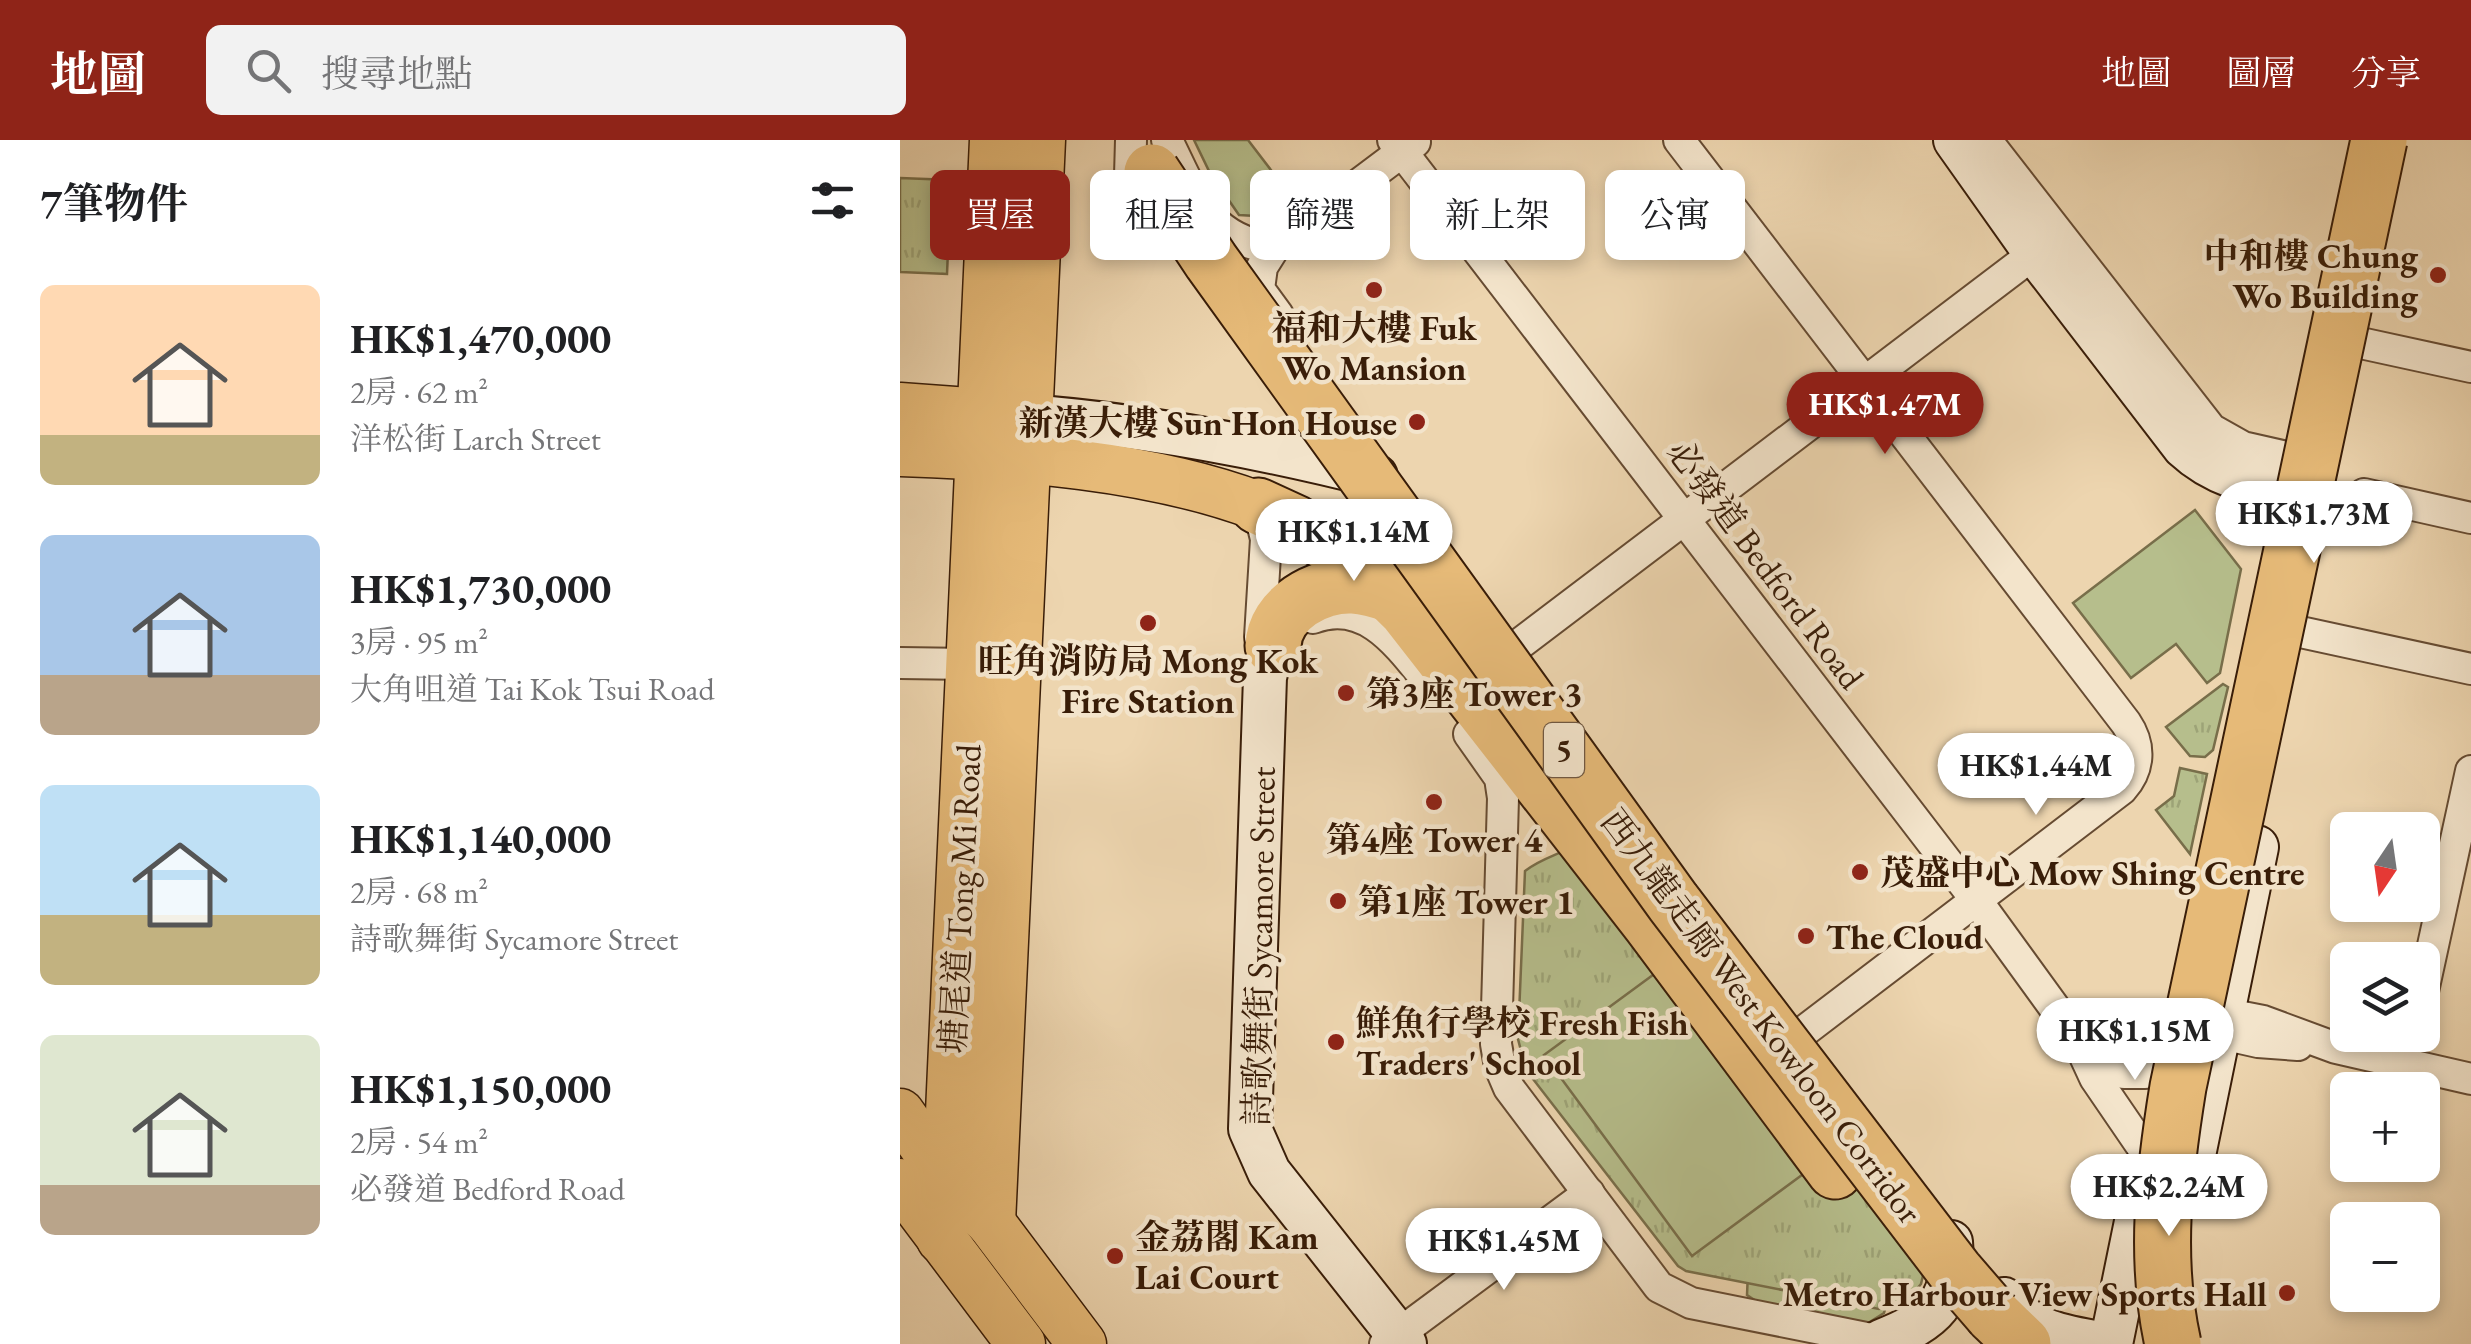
<!DOCTYPE html>
<html lang="zh-TW">
<head>
<meta charset="utf-8">
<style>
  body { margin:0; font-family:"EB Garamond","Noto Serif TC",serif; background:#f2f2f2; color:#202124; height:100vh; display:flex; flex-direction:column; font-size:38px; white-space:nowrap }
  * { box-sizing:border-box; margin:0 }
  p { font-size:32px; color:#757577 }
  .icon { flex:none; width:55px; height:55px; fill:none; stroke:currentColor; stroke-width:2; stroke-linecap:round; stroke-linejoin:round }
  .map { position:relative; flex:1; overflow:hidden }
  .details { display:flex; flex-direction:column; background:#fff; width:900px }
  .details>* { flex:none }
  .hud { position:absolute; left:30px; top:30px; width:950px; height:90px; display:flex; gap:20px }
  .needle { width:65px; rotate:193deg }
  .tools { position:absolute; left:1430px; top:672px; display:grid; gap:20px }
  .tools a { display:grid; place-items:center; width:110px; height:110px; border-radius:15px; background:#fff; box-shadow:0 5px 15px #0003; font-size:50px }
  .price { position:absolute; translate:-50% -85px; padding:0 22px; border-radius:35px; background:#fff; color:#222; font-size:32px; line-height:65px; filter:drop-shadow(0 2px 5px #0008) }
  .price::after { content:''; position:absolute; left:50%; top:60px; width:30px; height:22px; margin-left:-15px; background:inherit; clip-path:polygon(0 0,100% 0,50% 100%) }
  .price.current { background:#8f2418; color:#fff }
  ul { padding:0; list-style:none }
  li { display:flex; align-items:center; gap:30px; height:250px; padding:0 40px }
  li span { display:grid; place-items:center; flex:none; width:280px; height:200px; border-radius:15px; color:#555 }
  li>.icon { margin-inline-start:auto }
  span .icon { width:120px; height:120px; fill:#fffc; stroke-width:1 }
  li b { font-size:42px }
  h2 { display:flex; justify-content:space-between; align-items:center; height:120px; padding:0 40px; font-size:42px }
  .pill { padding:0 35px; border-radius:15px; background:#fff; box-shadow:0 5px 15px #0003; font-size:35px; line-height:90px }
  .pill.current { background:#8f2418; color:#fff }
  header { display:flex; align-items:center; gap:60px; box-sizing:border-box; height:140px; padding:0 50px; background:#8f2418; color:#fff }
  header strong { font-size:48px }
  nav { display:flex; gap:55px; margin-inline-start:auto; font-size:35px }
  .search { width:700px; height:90px; background:#f2f2f2; display:flex; align-items:center; gap:25px; box-sizing:border-box; padding:0 35px; border-radius:15px; color:#757577; font-size:38px }
  main { display:flex; flex:1; min-height:0 }
  .map>svg:first-child { display:block }
  .forest { fill:url(#forest-firs); stroke:#786e4a; stroke-width:2.5 }
  .park { fill:url(#park-tufts); stroke:#786e4a; stroke-width:2.5 }
  .garden { fill:#b6be8c; stroke:#786e4a; stroke-width:2.5 }
  .lines { fill:none; stroke-linecap:round; stroke-linejoin:round }
  .street-casing { stroke:#664b32; stroke-width:34 }
  .secondary-casing { stroke:#391d08; stroke-width:46 }
  .primary-casing { stroke:#391d08; stroke-width:51 }
  .highway-casing { stroke:#391d08; stroke-width:59 }
  .street { stroke:#f3e4cb; stroke-width:30 }
  .secondary { stroke:#f3e4cb; stroke-width:42 }
  .primary { stroke:#e6ba78; stroke-width:48 }
  .highway { stroke:#e6ba78; stroke-width:55 }
  .highway-bridge-casing { stroke:#391d08; stroke-width:59; stroke-linecap:butt }
  .highway-bridge { stroke:#e6ba78; stroke-width:55 }
  .poi-dot { fill:#8f2418; stroke:#f3e4cb; stroke-width:4 }
  .labels { text-anchor:middle; dominant-baseline:central; stroke-width:9; stroke-linejoin:round; paint-order:stroke }
  .shield { fill:#f3e4cb; stroke:#715942; stroke-width:2.5 }
  .shield-label { font-size:32px; font-weight:bold; fill:#391d08 }
  .poi-label { font-size:35px; font-weight:bold; fill:#391d08; stroke:#f3e4cb; text-anchor:start }
  .street-label { font-size:35px; fill:#391d08; stroke:#f3e4cb }
</style>
</head>
<body>
<header>
<strong>地圖</strong>
<div class="search"><svg class="icon" aria-label="search" viewBox="0 0 24 24"><circle cx="10" cy="10" r="6"/><path d="M15 15l6 6"/></svg>搜尋地點</div>
<nav><a>地圖</a><a>圖層</a><a>分享</a></nav>
</header>
<main>
<section class="details">
<h2>7筆物件<svg class="icon" aria-label="filters" viewBox="0 0 24 24"><path d="M4 7h16M4 17h16"/><circle cx="9" cy="7" r="2"/><circle cx="15" cy="17" r="2"/></svg></h2>
<ul>
<li><span style="background:linear-gradient(#ffd9b3 75%,#c2b280 0)"><svg class="icon" aria-label="home" viewBox="0 0 24 24"><path d="M3 11l9-7 9 7M6 9v11h12V9"/></svg></span><div><b>HK$1,470,000</b><p>2房 · 62 m²</p><p>洋松街 Larch Street</p></div></li>
<li><span style="background:linear-gradient(#a9c7e8 70%,#b9a48a 0)"><svg class="icon" aria-label="home" viewBox="0 0 24 24"><path d="M3 11l9-7 9 7M6 9v11h12V9"/></svg></span><div><b>HK$1,730,000</b><p>3房 · 95 m²</p><p>大角咀道 Tai Kok Tsui Road</p></div></li>
<li><span style="background:linear-gradient(#bfe0f5 65%,#c2b280 0)"><svg class="icon" aria-label="home" viewBox="0 0 24 24"><path d="M3 11l9-7 9 7M6 9v11h12V9"/></svg></span><div><b>HK$1,140,000</b><p>2房 · 68 m²</p><p>詩歌舞街 Sycamore Street</p></div></li>
<li><span style="background:linear-gradient(#dfe7d0 75%,#b9a48a 0)"><svg class="icon" aria-label="home" viewBox="0 0 24 24"><path d="M3 11l9-7 9 7M6 9v11h12V9"/></svg></span><div><b>HK$1,150,000</b><p>2房 · 54 m²</p><p>必發道 Bedford Road</p></div></li>
</ul>
</section>
<div class="map">
<svg width="1571" height="1204" viewBox="0 0 1571 1204">
  <defs>
    <pattern id="forest-firs" width="22" height="20" patternUnits="userSpaceOnUse" patternTransform="scale(2.5)"><rect width="22" height="20" fill="#b6be8c"/><path d="M5 1l3.5 6h-7zM16 11l3.5 6h-7z" fill="#9da377"/></pattern>
    <pattern id="park-tufts" width="24" height="20" patternUnits="userSpaceOnUse" patternTransform="scale(2.5)"><rect width="24" height="20" fill="#b6be8c"/><path d="M3 7l-1-3M5 7V3M7 7l1-3M15 17l-1-3M17 17v-4M19 17l1-3" fill="none" stroke="#9da377"/></pattern>
  </defs>
  <rect width="100%" height="100%" fill="#edd5af"/>
  <filter id="stains"><feTurbulence type="fractalNoise" baseFrequency=".002" numOctaves="4"/><feColorMatrix values="0 0 0 0 .2 0 0 0 0 .09 0 0 0 0 .02 0 0 0 .5 -.17"/></filter>
  <radialGradient id="worn" r=".72"><stop offset=".6" stop-color="#630" stop-opacity="0"/><stop offset="1" stop-color="#630" stop-opacity=".3"/></radialGradient>
  <polygon class="forest" points="848,1132 990,1152 984,1173 965,1185 868,1169 847,1155"/>
  <g class="park">
    <polygon points="0,38 51,40 47,134 0,132"/>
    <polygon points="1323,544 1328,547 1313,610 1305,617 1290,616 1266,587"/>
    <polygon points="1280,628 1307,634 1290,714 1256,670 1274,656"/>
    <path d="M677 704 1025 1127 1021 1144 1010 1157 979 1169 786 1131 778 1126 626 930 618 899 625 731C641 718 659 715 677 704Z"/>
  </g>
  <g class="garden">
    <polygon points="294,0 348,0 387,51 356,76 339,75 310,33"/>
    <polygon points="1295,370 1341,429 1320,533 1307,543 1276,504 1231,538 1173,463"/>
    <polygon points="757,832 906,1032 792,1116 644,915"/>
  </g>
  <g class="lines">
    <defs>
      <g id="street">
        <polyline points="231,0 230,36 238,55"/>
        <path d="M267 0C293 52 307 101 374 108"/>
        <polyline points="493,0 1077,761 1175,896 1204,924 1224,933 1245,933 1255,929 1269,917"/>
        <path d="M779 0 1226 583C1241 605 1240 629 1222 649L903 892"/>
        <polyline points="1086,0 1311,289 1343,307 1400,320"/>
        <polyline points="378,175 359,149 362,127 374,108 515,2"/>
        <polyline points="1456,202 1571,227"/>
        <polyline points="1464,354 1571,378"/>
        <polyline points="358,366 366,399 360,497"/>
        <path d="M413 478C462 459 494 499 522 534"/>
        <polyline points="1364,484 1571,529"/>
        <polyline points="613,509 1135,113"/>
        <polyline points="0,523 70,524"/>
        <polyline points="569,594 600,638 603,658 596,904 600,927 609,948 759,1147 791,1163 996,1204"/>
        <polyline points="1522,856 1571,631"/>
        <polyline points="1322,873 1363,881 1436,908 1571,939"/>
        <polyline points="1318,893 1358,902 1398,905"/>
        <polyline points="1183,912 1195,938 1249,1017"/>
        <polyline points="485,1204 689,1053"/>
      </g>
      <g id="secondary">
        <path d="M1055 0 1135 113 1284 307C1315 336 1352 344 1393 352"/>
        <path d="M97 274C224 281 353 305 476 336"/>
        <polyline points="373,506 365,537 350,989 369,1032 505,1204"/>
        <polyline points="1291,1030 1357,707"/>
        <path d="M1104 1159C1132 1193 1165 1197 1207 1204"/>
        <path d="M981 1201C1034 1180 1056 1163 1051 1102"/>
        <polyline points="1211,1204 1248,1023"/>
      </g>
      <g id="primary">
        <polyline points="0,267 82,273"/>
        <path d="M0 312C116 316 249 325 358 366"/>
        <polyline points="0,973 47,1039 91,1083 182,1204"/>
        <polyline points="0,1043 121,1204"/>
        <polyline points="91,1083 141,0"/>
        <polyline points="41,1099 47,1039 94,0"/>
      </g>
      <g id="highway">
        <polyline points="358,366 395,383 455,420 506,470 750,783 935,1031"/>
        <path d="M373 506C374 469 418 444 453 446 467 447 480 451 492 455"/>
        <polyline points="1093,1175 1123,1204"/>
      </g>
    </defs>
    <use href="#street" class="street-casing"/>
    <use href="#secondary" class="secondary-casing"/>
    <use href="#primary" class="primary-casing"/>
    <use href="#highway" class="highway-casing"/>
    <use href="#street" class="street"/>
    <use href="#secondary" class="secondary"/>
    <use href="#primary" class="primary"/>
    <use href="#highway" class="highway"/>
    <defs>
      <g id="highway-bridge">
        <polyline points="252,32 311,121 773,762 1055,1131 1093,1175"/>
        <path d="M1273 1204C1254 1119 1264 1033 1278 947L1479 0"/>
      </g>
    </defs>
    <use href="#highway-bridge" class="highway-bridge-casing"/>
    <use href="#highway-bridge" class="highway-bridge"/>
  </g>
  <g class="poi-dot">
    <circle cx="1538" cy="135" r="10"/>
    <circle cx="474" cy="150" r="10"/>
    <circle cx="517" cy="282" r="10"/>
    <circle cx="248" cy="483" r="10"/>
    <circle cx="446" cy="553" r="10"/>
    <circle cx="534" cy="662" r="10"/>
    <circle cx="960" cy="732" r="10"/>
    <circle cx="438" cy="761" r="10"/>
    <circle cx="906" cy="796" r="10"/>
    <circle cx="436" cy="902" r="10"/>
    <circle cx="215" cy="1116" r="10"/>
    <circle cx="1387" cy="1153" r="10"/>
  </g>
  <g class="labels">
    <rect class="shield" x="644" y="583" width="40" height="54" rx="8"/>
    <g class="shield-label">
      <text x="664" y="610">5</text>
    </g>
    <g class="poi-label">
      <text x="1518" y="115" text-anchor="end">中和樓 Chung<tspan x="1518" dy="40">Wo Building</tspan></text>
      <text x="474" y="187" text-anchor="middle">福和大樓 Fuk<tspan x="474" dy="40">Wo Mansion</tspan></text>
      <text x="497" y="282" text-anchor="end">新漢大樓 Sun Hon House</text>
      <text x="248" y="520" text-anchor="middle">旺角消防局 Mong Kok<tspan x="248" dy="40">Fire Station</tspan></text>
      <text x="466" y="553">第3座 Tower 3</text>
      <text x="534" y="699" text-anchor="middle">第4座 Tower 4</text>
      <text x="980" y="732">茂盛中心 Mow Shing Centre</text>
      <text x="458" y="761">第1座 Tower 1</text>
      <text x="926" y="796">The Cloud</text>
      <text x="456" y="882">鮮魚行學校 Fresh Fish<tspan x="456" dy="40">Traders' School</tspan></text>
      <text x="235" y="1096">金荔閣 Kam<tspan x="235" dy="40">Lai Court</tspan></text>
      <text x="1367" y="1153" text-anchor="end">Metro Harbour View Sports Hall</text>
    </g>
    <g class="street-label">
      <text transform="translate(866 424) rotate(53)">必發道 Bedford Road</text>
      <text transform="translate(60 759) rotate(-87)">塘尾道 Tong Mi Road</text>
      <text transform="translate(359 806) rotate(-89)">詩歌舞街 Sycamore Street</text>
      <text transform="translate(862 876) rotate(53)">西九龍走廊 West Kowloon Corridor</text>
    </g>
  </g>
  <rect width="100%" height="100%" filter="url(#stains)"/>
  <rect width="100%" height="100%" fill="url(#worn)"/>
</svg>
<div class="tools">
<a><svg class="needle" viewBox="-14 -14 28 28"><path d="M0-13l5 13h-10z" fill="#e53935"/><path d="M0 13l5-13h-10z" fill="#757577"/></svg></a>
<a><svg class="icon" aria-label="layers" viewBox="0 0 24 24"><path d="M12 4l9 5-9 5-9-5zM3 14l9 5 9-5"/></svg></a>
<a>+</a>
<a>−</a>
</div>
<b class="price current" style="left:985px;top:317px">HK$1.47M</b>
<b class="price" style="left:1414px;top:426px">HK$1.73M</b>
<b class="price" style="left:454px;top:444px">HK$1.14M</b>
<b class="price" style="left:1136px;top:678px">HK$1.44M</b>
<b class="price" style="left:1235px;top:943px">HK$1.15M</b>
<b class="price" style="left:1269px;top:1099px">HK$2.24M</b>
<b class="price" style="left:604px;top:1153px">HK$1.45M</b>
<div class="hud">
<a class="pill current">買屋</a>
<a class="pill">租屋</a>
<a class="pill">篩選</a>
<a class="pill">新上架</a>
<a class="pill">公寓</a>
</div>
</div>
</main>
</body>
</html>
